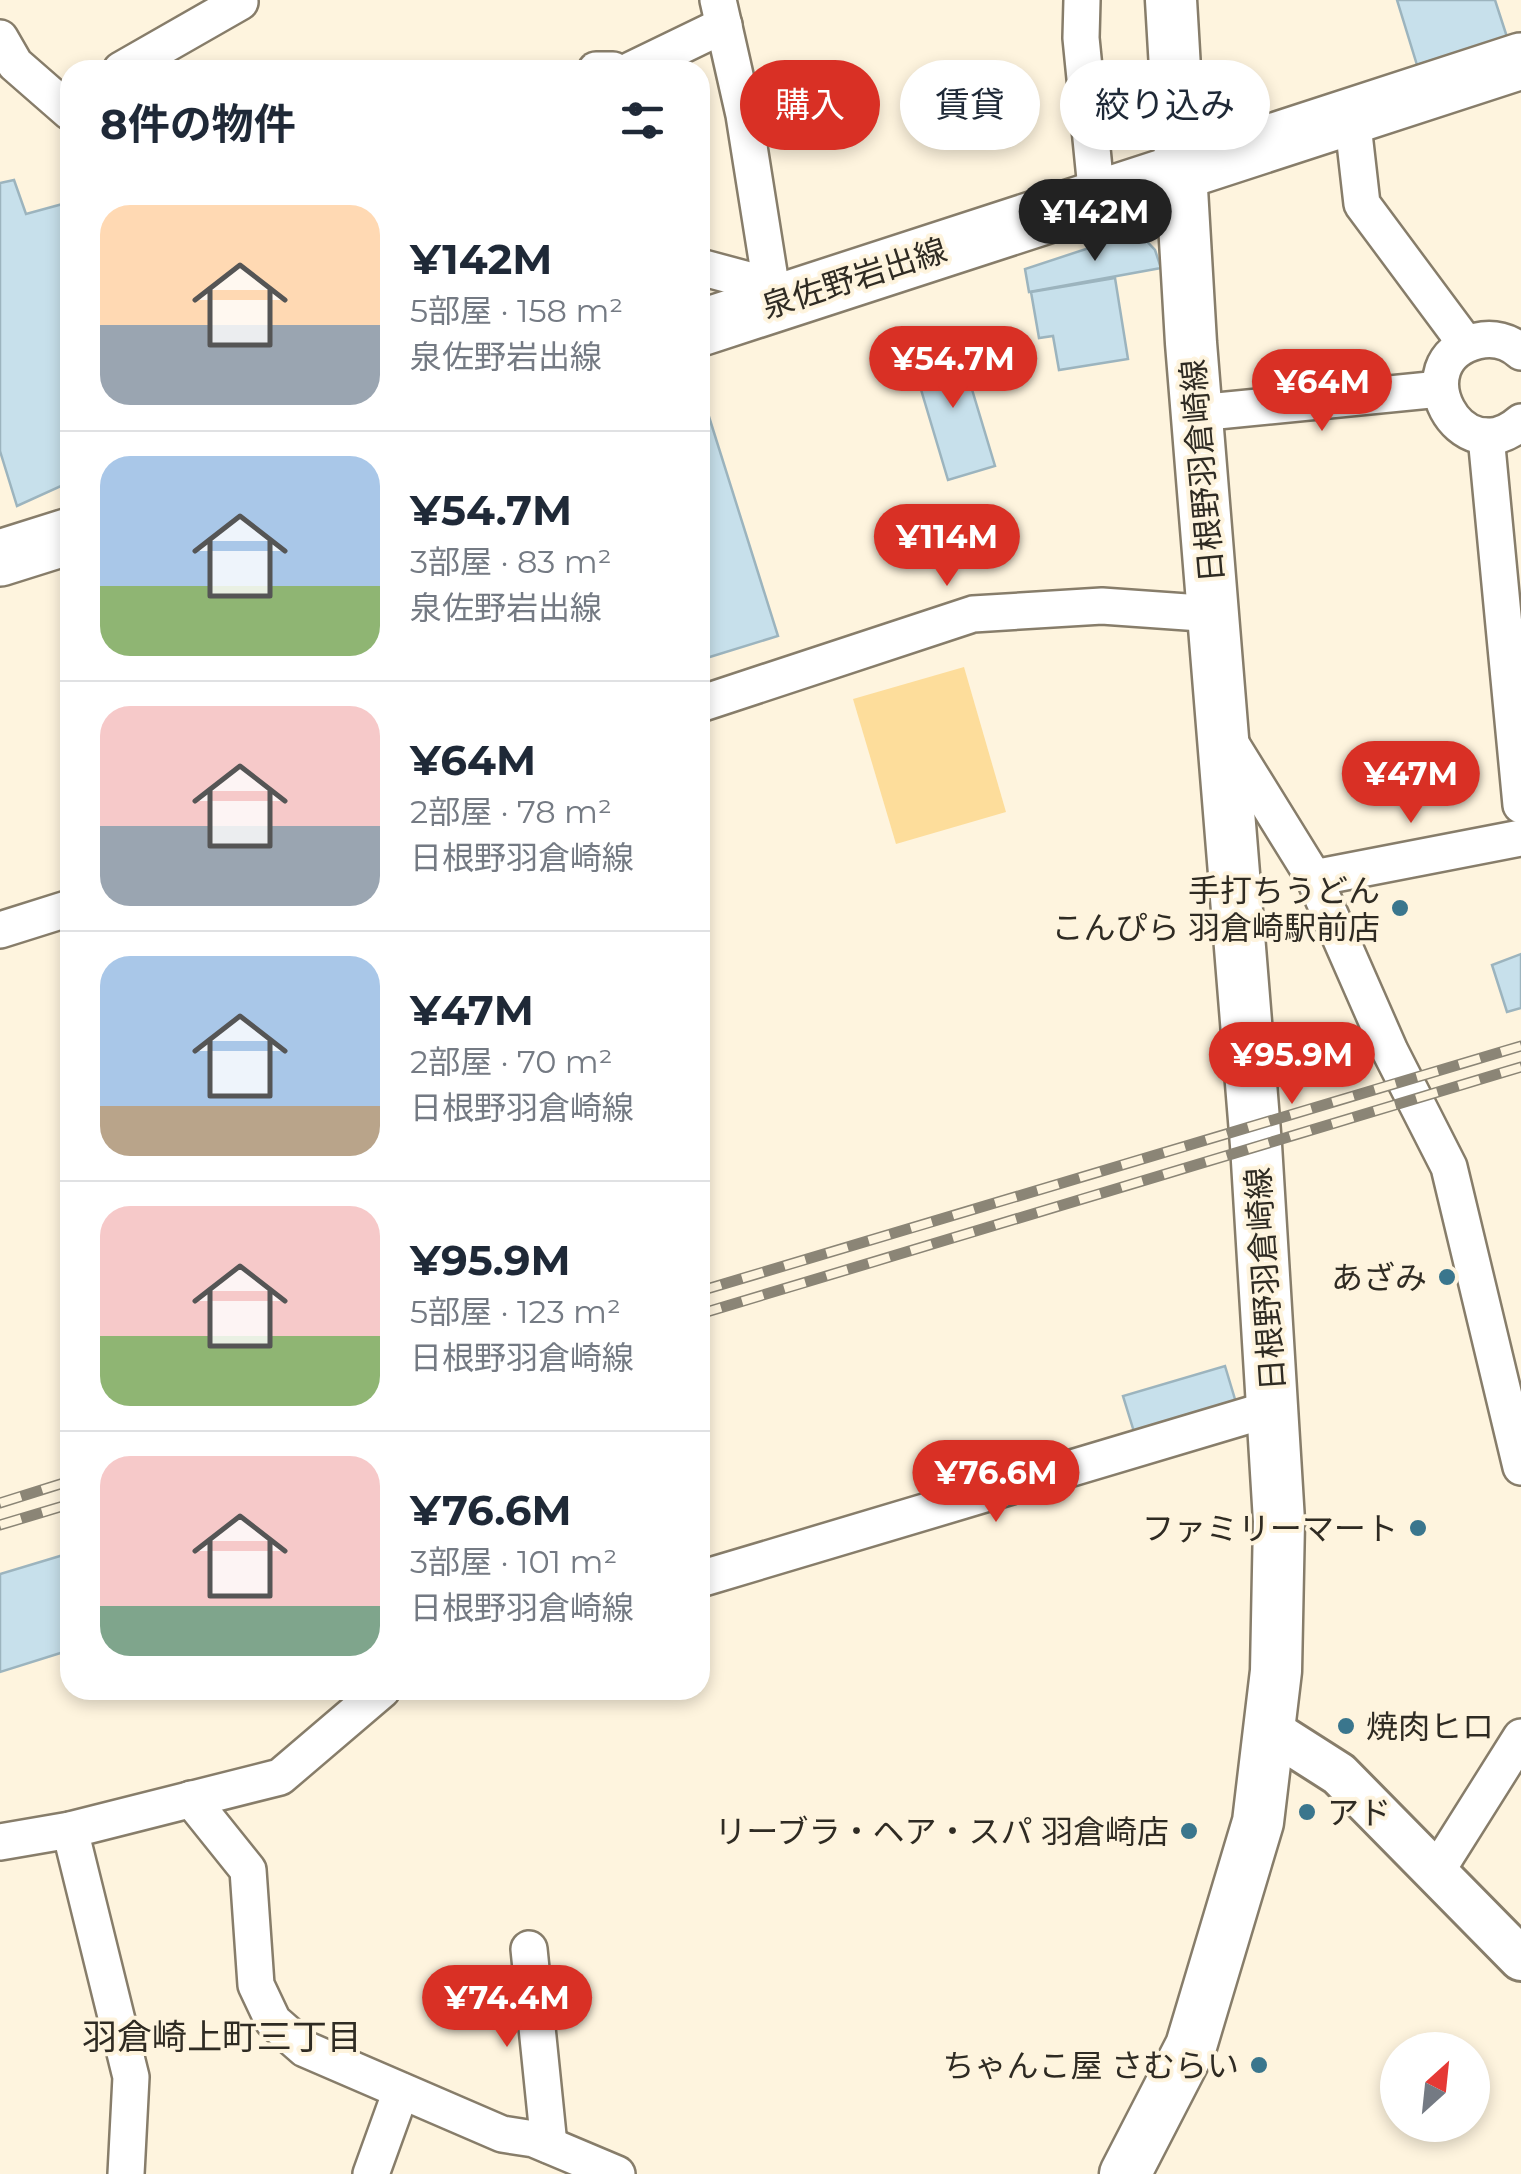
<!DOCTYPE html>
<html lang="ja">
<head>
<meta charset="utf-8">
<style>
  body { margin:0; font-family:Montserrat,"Noto Sans JP",sans-serif; background:#f6f6f7; color:#1f2937; height:100vh; display:flex; flex-direction:column; font-size:38px; white-space:nowrap }
  * { box-sizing:border-box; margin:0 }
  p { font-size:32px; color:#747a83 }
  .icon { flex:none; width:55px; height:55px; fill:none; stroke:currentColor; stroke-width:2; stroke-linecap:round; stroke-linejoin:round }
  .map { position:relative; flex:1; overflow:hidden }
  .details { position:absolute; left:60px; top:60px; width:650px; height:1640px; display:flex; flex-direction:column; background:#fff; border-radius:30px; box-shadow:0 5px 15px #0003 }
  .details>* { flex:none }
  .guide { position:absolute; left:740px; top:60px; width:630px; height:90px; display:flex; gap:20px }
  .needle { width:65px; rotate:27deg }
  .fabs { position:absolute; left:1380px; top:2032px; display:grid; gap:20px }
  .fabs a { display:grid; place-items:center; width:110px; height:110px; border-radius:50%; background:#fff; box-shadow:0 5px 15px #0003; font-size:50px }
  .price { position:absolute; translate:-50% -85px; padding:0 22px; border-radius:35px; background:#d93025; color:#fff; font-size:32px; line-height:65px; filter:drop-shadow(0 2px 5px #0008) }
  .price::after { content:''; position:absolute; left:50%; top:60px; width:30px; height:22px; margin-left:-15px; background:inherit; clip-path:polygon(0 0,100% 0,50% 100%) }
  .price.current { background:#222; color:#fff }
  ul { padding:0; list-style:none }
  li { display:flex; align-items:center; gap:30px; height:250px; padding:0 40px }
  li+li { border-top:2px solid #e0e1e3 }
  li span { display:grid; place-items:center; flex:none; width:280px; height:200px; border-radius:30px; color:#555 }
  li>.icon { margin-inline-start:auto }
  span .icon { width:120px; height:120px; fill:#fffc; stroke-width:1 }
  li b { font-size:42px }
  h2 { display:flex; justify-content:space-between; align-items:center; height:120px; padding:0 40px; font-size:42px }
  .pill { padding:0 35px; border-radius:45px; background:#fff; box-shadow:0 5px 15px #0003; font-size:35px; line-height:90px }
  .pill.current { background:#d93025; color:#fff }
  .map>svg:first-child { display:block }
  .green { fill:#fddd9b }
  .building { fill:#c7e0eb; stroke:#9cb4be; stroke-width:2.5 }
  .lines { fill:none; stroke-linecap:round; stroke-linejoin:round }
  .minor-casing { stroke:#877d6a; stroke-width:40 }
  .tertiary-casing { stroke:#877d6a; stroke-width:48 }
  .secondary-casing { stroke:#877d6a; stroke-width:55 }
  .primary-casing { stroke:#877d6a; stroke-width:60 }
  .minor { stroke:#fff; stroke-width:35 }
  .tertiary { stroke:#fff; stroke-width:42 }
  .secondary { stroke:#fff; stroke-width:50 }
  .primary { stroke:#fff; stroke-width:55 }
  .rail-casing { stroke:#8b8576; stroke-width:11 }
  .rail { stroke:#fef4de; stroke-width:8; stroke-dasharray:22; stroke-linecap:butt }
  .poi-dot { fill:#3a768d; stroke:#fef4de; stroke-width:4 }
  .labels { text-anchor:middle; dominant-baseline:central; stroke-width:8; stroke-linejoin:round; paint-order:stroke }
  .street-label { font-size:32px; fill:#2f2b23; stroke:#fef4de }
  .poi-label { font-size:32px; fill:#2f2b23; stroke:#fef4de; text-anchor:end }
  .neighbourhood-label { font-size:35px; fill:#2f2b23; stroke:#fef4de }
</style>
</head>
<body>
<div class="map">
<svg width="1521" height="2174" viewBox="0 0 1521 2174">
  <rect width="100%" height="100%" fill="#fef4de"/>
  <polygon class="green" points="964,667 1006,812 896,844 853,699"/>
  <g class="building">
    <polygon points="1397,0 1495,0 1507,37 1417,65"/>
    <polygon points="14,180 26,214 70,202 70,482 17,506 0,451 0,183"/>
    <polygon points="1138,232 1155,250 1161,268 1029,292 1025,269"/>
    <polygon points="1115,278 1128,359 1059,370 1053,336 1039,338 1031,292"/>
    <polygon points="958,343 995,466 948,480 911,356"/>
    <polygon points="705,404 778,636 700,660 700,406"/>
    <polygon points="1521,954 1521,1008 1507,1012 1492,965"/>
    <polygon points="1225,1366 1237,1406 1135,1435 1123,1396"/>
    <polygon points="70,1553 70,1650 0,1672 0,1574"/>
  </g>
  <g class="lines">
    <defs>
      <g id="minor">
        <polyline points="718,0 744,115 774,304"/>
        <polyline points="1082,0 1081,38 1097,199"/>
        <polyline points="0,38 15,64 70,112"/>
        <polyline points="121,70 240,2"/>
        <polyline points="596,70 613,70"/>
        <polyline points="631,70 724,25"/>
        <polyline points="1352,116 1362,204 1466,344"/>
        <polyline points="700,267 771,286"/>
        <path d="M1521 352C1509 341 1493 337 1477 341 1400 361 1460 476 1521 422"/>
        <polyline points="1197,413 1440,389"/>
        <polyline points="1486,436 1521,805"/>
        <polyline points="700,704 973,614 1102,606 1215,614"/>
        <polyline points="1228,739 1314,878 1390,1051 1449,1167 1521,1467"/>
        <polyline points="1314,878 1521,838"/>
        <polyline points="0,930 70,908"/>
        <polyline points="700,1579 1273,1408"/>
        <polyline points="191,1799 248,1870 256,1985 273,2021 305,2049 502,2134 534,2139 617,2174"/>
        <polyline points="70,1830 131,2077 126,2174"/>
        <polyline points="0,1842 70,1830 280,1777 382,1690"/>
        <polyline points="1436,1872 1521,1737"/>
        <polyline points="529,1949 549,2145"/>
        <polyline points="371,2174 401,2091"/>
      </g>
      <polyline id="tertiary" points="1270,1730 1339,1774 1521,1959"/>
      <polyline id="secondary" points="1125,2174 1191,2046 1258,1822 1276,1671 1279,1521 1256,1145 1191,343 1171,0"/>
      <g id="primary">
        <polyline points="700,328 1521,61"/>
        <polyline points="0,558 70,536"/>
      </g>
    </defs>
    <use href="#minor" class="minor-casing"/>
    <use href="#tertiary" class="tertiary-casing"/>
    <use href="#secondary" class="secondary-casing"/>
    <use href="#primary" class="primary-casing"/>
    <use href="#minor" class="minor"/>
    <use href="#tertiary" class="tertiary"/>
    <use href="#secondary" class="secondary"/>
    <use href="#primary" class="primary"/>
    <defs>
      <g id="rail">
        <polyline points="700,1291 1521,1046"/>
        <polyline points="700,1314 1521,1067"/>
        <polyline points="0,1503 70,1481"/>
        <polyline points="0,1525 70,1504"/>
      </g>
    </defs>
    <use href="#rail" class="rail-casing"/>
    <use href="#rail" class="rail"/>
  </g>
  <g class="poi-dot">
    <circle cx="1400" cy="908" r="10"/>
    <circle cx="1447" cy="1277" r="10"/>
    <circle cx="1418" cy="1528" r="10"/>
    <circle cx="1346" cy="1726" r="10"/>
    <circle cx="1307" cy="1812" r="10"/>
    <circle cx="1189" cy="1831" r="10"/>
    <circle cx="1259" cy="2065" r="10"/>
  </g>
  <g class="labels">
    <g class="street-label">
      <text transform="translate(854 278) rotate(-18)">泉佐野岩出線</text>
      <text transform="translate(1202 471) rotate(-95)">日根野羽倉崎線</text>
      <text transform="translate(1265 1279) rotate(-94)">日根野羽倉崎線</text>
    </g>
    <g class="poi-label">
      <text x="1380" y="890">手打ちうどん<tspan x="1380" dy="37">こんぴら 羽倉崎駅前店</tspan></text>
      <text x="1427" y="1277">あざみ</text>
      <text x="1398" y="1528">ファミリーマート</text>
      <text x="1366" y="1726" text-anchor="start">焼肉ヒロ</text>
      <text x="1327" y="1812" text-anchor="start">アド</text>
      <text x="1169" y="1831">リーブラ・ヘア・スパ 羽倉崎店</text>
      <text x="1239" y="2065">ちゃんこ屋 さむらい</text>
    </g>
    <g class="neighbourhood-label">
      <text x="222" y="2036">羽倉崎上町三丁目</text>
    </g>
  </g>
</svg>
<div class="fabs">
<a><svg class="needle" viewBox="-14 -14 28 28"><path d="M0-13l5 13h-10z" fill="#e53935"/><path d="M0 13l5-13h-10z" fill="#747a83"/></svg></a>
</div>
<b class="price current" style="left:1095px;top:264px">¥142M</b>
<b class="price" style="left:953px;top:411px">¥54.7M</b>
<b class="price" style="left:1322px;top:434px">¥64M</b>
<b class="price" style="left:947px;top:589px">¥114M</b>
<b class="price" style="left:1411px;top:826px">¥47M</b>
<b class="price" style="left:1292px;top:1107px">¥95.9M</b>
<b class="price" style="left:996px;top:1525px">¥76.6M</b>
<b class="price" style="left:507px;top:2050px">¥74.4M</b>
<div class="guide">
<a class="pill current">購入</a>
<a class="pill">賃貸</a>
<a class="pill">絞り込み</a>
</div>
<section class="details">
<h2>8件の物件<svg class="icon" aria-label="filters" viewBox="0 0 24 24"><path d="M4 7h16M4 17h16"/><circle cx="9" cy="7" r="2"/><circle cx="15" cy="17" r="2"/></svg></h2>
<ul>
<li><span style="background:linear-gradient(#ffd9b3 60%,#9aa5b1 0)"><svg class="icon" aria-label="home" viewBox="0 0 24 24"><path d="M3 11l9-7 9 7M6 9v11h12V9"/></svg></span><div><b>¥142M</b><p>5部屋 · 158 m²</p><p>泉佐野岩出線</p></div></li>
<li><span style="background:linear-gradient(#a9c7e8 65%,#8fb573 0)"><svg class="icon" aria-label="home" viewBox="0 0 24 24"><path d="M3 11l9-7 9 7M6 9v11h12V9"/></svg></span><div><b>¥54.7M</b><p>3部屋 · 83 m²</p><p>泉佐野岩出線</p></div></li>
<li><span style="background:linear-gradient(#f6c9c9 60%,#9aa5b1 0)"><svg class="icon" aria-label="home" viewBox="0 0 24 24"><path d="M3 11l9-7 9 7M6 9v11h12V9"/></svg></span><div><b>¥64M</b><p>2部屋 · 78 m²</p><p>日根野羽倉崎線</p></div></li>
<li><span style="background:linear-gradient(#a9c7e8 75%,#b9a48a 0)"><svg class="icon" aria-label="home" viewBox="0 0 24 24"><path d="M3 11l9-7 9 7M6 9v11h12V9"/></svg></span><div><b>¥47M</b><p>2部屋 · 70 m²</p><p>日根野羽倉崎線</p></div></li>
<li><span style="background:linear-gradient(#f6c9c9 65%,#8fb573 0)"><svg class="icon" aria-label="home" viewBox="0 0 24 24"><path d="M3 11l9-7 9 7M6 9v11h12V9"/></svg></span><div><b>¥95.9M</b><p>5部屋 · 123 m²</p><p>日根野羽倉崎線</p></div></li>
<li><span style="background:linear-gradient(#f6c9c9 75%,#7fa58c 0)"><svg class="icon" aria-label="home" viewBox="0 0 24 24"><path d="M3 11l9-7 9 7M6 9v11h12V9"/></svg></span><div><b>¥76.6M</b><p>3部屋 · 101 m²</p><p>日根野羽倉崎線</p></div></li>
</ul>
</section>
</div>
</body>
</html>
